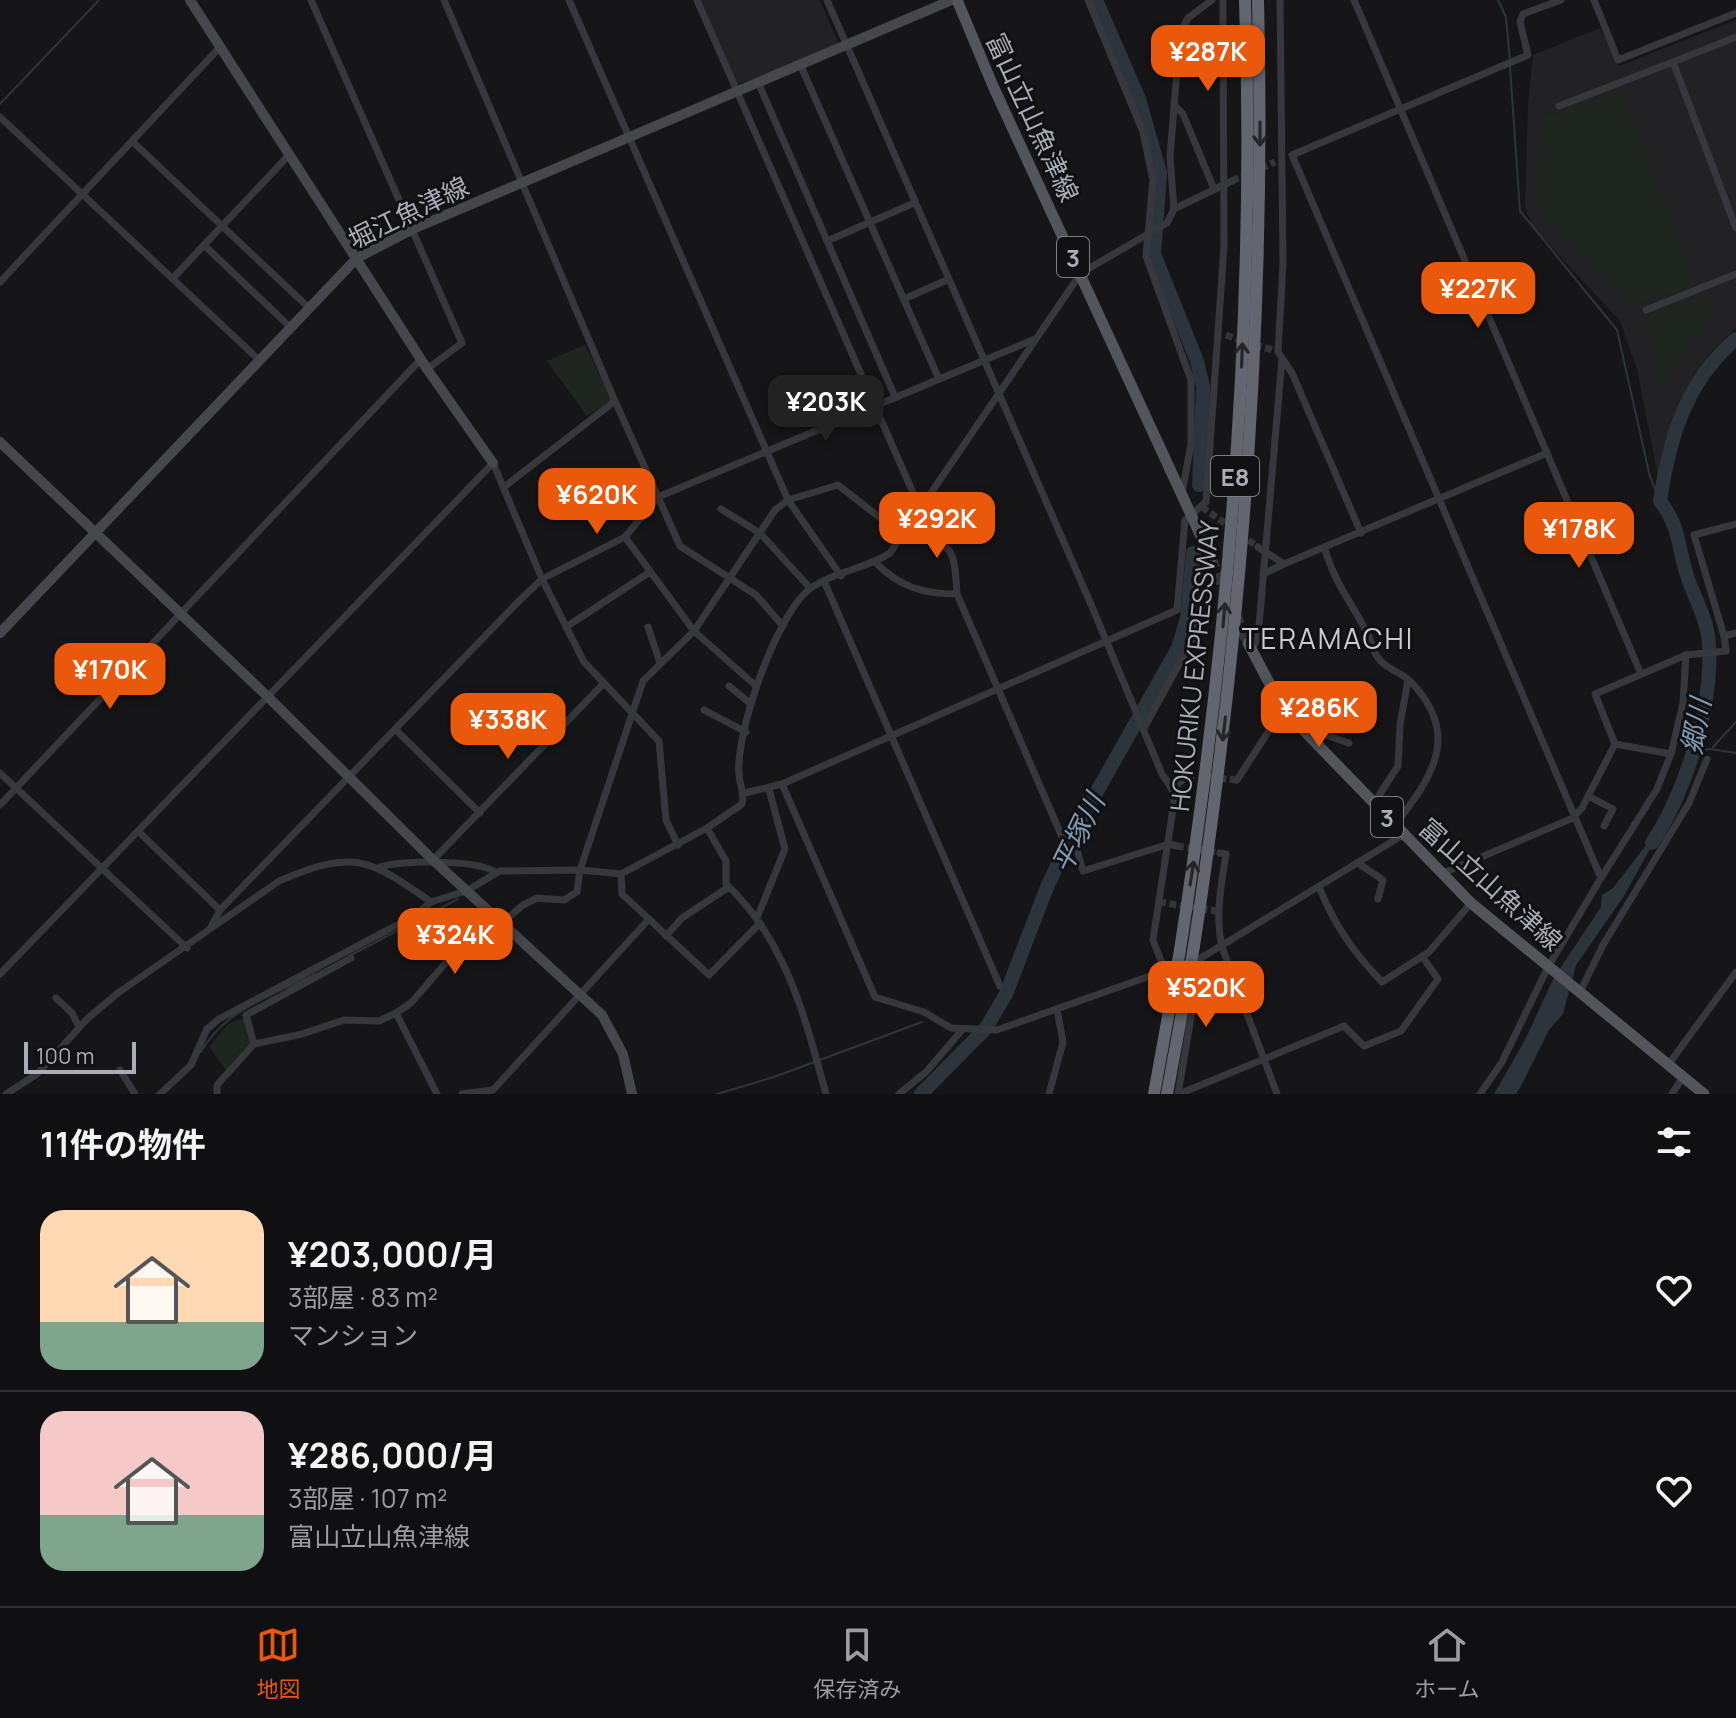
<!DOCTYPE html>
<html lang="ja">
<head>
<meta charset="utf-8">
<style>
  body { margin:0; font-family:Manrope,"Noto Sans JP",sans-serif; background:#1e1e20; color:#f1f3f6; height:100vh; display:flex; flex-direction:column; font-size:30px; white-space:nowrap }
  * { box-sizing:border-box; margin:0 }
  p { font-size:26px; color:#9c9d9f }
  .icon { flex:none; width:44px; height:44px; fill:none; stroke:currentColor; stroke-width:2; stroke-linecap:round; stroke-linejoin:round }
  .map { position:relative; height:1094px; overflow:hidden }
  .side { display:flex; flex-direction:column; background:#101012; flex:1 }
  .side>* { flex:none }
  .scale { position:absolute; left:24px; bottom:20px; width:112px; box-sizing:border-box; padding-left:8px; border:4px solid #a8adb8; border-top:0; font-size:22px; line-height:28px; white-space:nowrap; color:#a8adb8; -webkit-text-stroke:6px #111113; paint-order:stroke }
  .price { position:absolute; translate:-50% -68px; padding:0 18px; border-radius:16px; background:#ea580c; color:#fff; font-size:26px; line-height:52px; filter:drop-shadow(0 2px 4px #0008) }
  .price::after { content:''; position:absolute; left:50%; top:48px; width:24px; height:18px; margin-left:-12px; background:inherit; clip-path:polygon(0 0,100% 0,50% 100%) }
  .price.current { background:#222; color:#fff }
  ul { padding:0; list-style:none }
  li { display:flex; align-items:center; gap:24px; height:200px; padding:0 40px }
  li+li { border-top:2px solid #303032 }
  li span { display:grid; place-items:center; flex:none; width:224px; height:160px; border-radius:24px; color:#555 }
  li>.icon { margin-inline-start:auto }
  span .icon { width:96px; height:96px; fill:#fffc; stroke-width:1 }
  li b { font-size:34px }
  h2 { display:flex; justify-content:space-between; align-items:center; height:96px; padding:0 40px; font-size:34px }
  .tab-bar { display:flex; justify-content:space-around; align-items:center; height:112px; border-top:2px solid #303032; background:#101012; font-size:22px; color:#9c9d9f }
  .tab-bar a { display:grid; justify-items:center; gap:4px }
  .tab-bar .current { color:#ea580c }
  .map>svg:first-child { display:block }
  .built { fill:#222225 }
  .green { fill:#1e261f }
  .water { fill:#2c353c }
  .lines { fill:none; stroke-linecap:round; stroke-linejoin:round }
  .stream { stroke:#2c353c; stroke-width:2 }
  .river { stroke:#2c353c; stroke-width:14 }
  .street-tunnel { stroke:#333438; stroke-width:7; stroke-dasharray:7 3.5; stroke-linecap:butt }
  .primary-tunnel { stroke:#333438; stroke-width:11; stroke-dasharray:11 5.5; stroke-linecap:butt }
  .street { stroke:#37383d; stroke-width:7 }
  .secondary { stroke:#45474d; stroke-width:10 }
  .primary { stroke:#53555c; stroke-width:11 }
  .highway { stroke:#63666e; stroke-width:12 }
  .highway-bridge { stroke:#63666e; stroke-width:12 }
  .oneway { stroke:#26262a }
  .labels { text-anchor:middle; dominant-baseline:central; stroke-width:6; stroke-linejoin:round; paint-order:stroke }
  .shield { fill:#111113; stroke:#7b7e86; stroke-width:2 }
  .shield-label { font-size:24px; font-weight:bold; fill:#a8adb8 }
  .street-label { font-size:26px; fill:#a8adb8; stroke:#111113 }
  .neighbourhood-label { font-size:28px; letter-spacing:2px; fill:#c9ccd4; stroke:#111113 }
  .water-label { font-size:28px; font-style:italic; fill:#7f9bb3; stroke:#111113 }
</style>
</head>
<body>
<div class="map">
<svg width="1736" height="1094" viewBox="0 0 1736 1094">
  <rect width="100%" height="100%" fill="#161618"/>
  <g class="built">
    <polygon points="701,0 820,0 839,44 737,85"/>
    <polygon points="1736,20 1736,328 1710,353 1689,388 1670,427 1658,476 1637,369 1620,321 1532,226 1525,206 1528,104 1533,55 1600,28 1619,66"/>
  </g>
  <g class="green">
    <polygon points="1620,88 1696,283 1632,306 1545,217 1537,202 1539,120"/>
    <polygon points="1703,294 1712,322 1687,345 1660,390 1657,356 1643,317"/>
    <polygon points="585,345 612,400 587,416 547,361"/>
    <polygon points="245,1018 250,1044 226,1070 209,1047 228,1024"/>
  </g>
  <polygon class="water" points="1667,818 1624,896 1576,965 1563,1014 1549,1030 1521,1086 1516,1094 1494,1094 1525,1040 1553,979 1601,907 1602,895 1613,888"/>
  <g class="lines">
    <g class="stream">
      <polyline points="1498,0 1506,17 1510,61"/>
      <polyline points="1510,67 1520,211 1617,330 1650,477 1660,501"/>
      <polyline points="0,104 99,0"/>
      <polyline points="1713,747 1736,722"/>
      <polyline points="1691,752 1710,749 1736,753"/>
      <polyline points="349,956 458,899"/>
      <path d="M201 1052C223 1011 274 994 315 974"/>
      <polyline points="717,1094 774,1077 922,1022"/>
    </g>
    <g class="river">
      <polyline points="1096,0 1139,99 1160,173 1154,254 1197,361 1203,387 1199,485"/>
      <path d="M1652 843C1685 793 1713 706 1709 645 1708 618 1692 595 1685 569 1677 540 1679 526 1660 501 1669 439 1686 381 1736 339"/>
      <polyline points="921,1094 986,1028 1006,994 1047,887 1069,841 1178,648 1187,618 1193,553"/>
    </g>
    <g class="street-tunnel">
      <polyline points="1232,181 1275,162"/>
      <polyline points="1226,335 1243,341"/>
      <polyline points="1255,345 1273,350"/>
      <polyline points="1202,507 1230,527"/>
      <polyline points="1240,534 1258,547"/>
      <polyline points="1188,775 1237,780"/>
      <polyline points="1177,846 1220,853"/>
      <polyline points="1159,902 1217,911"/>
    </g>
    <g class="primary-tunnel">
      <polyline points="1211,558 1225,591"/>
      <polyline points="1235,614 1248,643"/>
    </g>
    <g class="street">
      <polyline points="311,0 462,343 427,369"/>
      <polyline points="444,0 615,401 680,546 756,595 783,626"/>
      <polyline points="697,0 921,511"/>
      <polyline points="827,0 1090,602 1162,774 1172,789 1174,802 1153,940 1165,971"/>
      <polyline points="1088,0 1143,132 1153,180 1146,256 1191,380 1191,444 1182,493"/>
      <polyline points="1280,0 1283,263 1278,352 1292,373 1361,533"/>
      <polyline points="1354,0 1641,674"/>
      <polyline points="1561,0 1523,14 1520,22 1528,55 1292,155 1601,878 1657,789 1671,754"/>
      <polyline points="1594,0 1618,60 1736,13"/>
      <polyline points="1673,62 1736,37"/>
      <polyline points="800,64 938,377"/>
      <polyline points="758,82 895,397"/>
      <polyline points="1175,106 1183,114 1214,189"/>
      <polyline points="1559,106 1673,62 1736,228"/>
      <polyline points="0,117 258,359"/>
      <polyline points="133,142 308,307"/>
      <polyline points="1174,209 1232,181"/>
      <polyline points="827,241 914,203"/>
      <polyline points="204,245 290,154"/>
      <polyline points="173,278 204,245 289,326"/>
      <polyline points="0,282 221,46"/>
      <polyline points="904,299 947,280"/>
      <polyline points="1646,310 1736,274"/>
      <polyline points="504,487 615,401"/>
      <polyline points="721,509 760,533 810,588"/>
      <path d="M908 531C955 545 954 548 957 594"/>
      <polyline points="625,537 694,631 756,686"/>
      <polyline points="1258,547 1284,564 1547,453"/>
      <path d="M1325 550C1336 586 1353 604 1369 637 1373 645 1373 653 1379 659 1386 669 1400 672 1409 680 1463 734 1432 777 1395 825"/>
      <path d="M876 563C900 587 923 594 957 594L1062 837 1076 846 1083 871 1169 844 1177 846"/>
      <polyline points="1263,574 1284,564"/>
      <polyline points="841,576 788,500 838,485 892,527 898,528 917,503"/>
      <polyline points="824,581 1000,986"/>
      <polyline points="566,627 650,572"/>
      <polyline points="648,627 660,663"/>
      <polyline points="1724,636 1694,535 1736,524"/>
      <polyline points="1252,650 1258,637 1282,359"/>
      <polyline points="729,686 751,704"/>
      <polyline points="704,710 746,732"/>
      <polyline points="1144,728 1195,635 1203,547"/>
      <polyline points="1305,728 1349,743"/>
      <polyline points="396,730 480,813"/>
      <polyline points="1615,744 1671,754 1683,703 1686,655"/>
      <polyline points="0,773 187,948"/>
      <polyline points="1237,780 1283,709"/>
      <polyline points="782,784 875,997 924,1012 951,1028 997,1030 1201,958 1403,835"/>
      <polyline points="1172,789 1188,775"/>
      <polyline points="745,793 782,784 1177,610 1185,520 1206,502 1224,247 1223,0"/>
      <polyline points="1588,796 1613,809 1604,826"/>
      <polyline points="1374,803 1398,766 1400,725 1408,680"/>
      <polyline points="0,805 421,359"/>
      <path d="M707 828 726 861V884C786 940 805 1017 826 1094"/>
      <polyline points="142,835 220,910"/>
      <path d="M1220 853 1226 854C1221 886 1215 916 1222 947L1277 1094"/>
      <polyline points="433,860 604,683"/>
      <polyline points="1358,863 1383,880 1378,899"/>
      <path d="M380 867C400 860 481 859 496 873"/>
      <polyline points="621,874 622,894 709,975 760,923"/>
      <polyline points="1441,874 1573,818 1582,808 1615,744 1595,694 1686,655 1726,651 1724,636 1736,633"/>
      <path d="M1319 887C1334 924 1353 952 1382 982L1429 952 1471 903"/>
      <polyline points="757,918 785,849 769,789"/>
      <polyline points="211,927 220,910 518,602 542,579 625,537 658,497 1035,339"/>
      <polyline points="666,936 682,918 729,887"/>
      <polyline points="0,974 493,463 542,579 584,662 659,741 666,820 678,845"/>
      <polyline points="1580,992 1603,945 1689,803 1707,759"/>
      <polyline points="56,998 72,1013 79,1027"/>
      <polyline points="396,1013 437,1094"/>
      <polyline points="254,1044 246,1015 351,958"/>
      <polyline points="1668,1065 1736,972"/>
      <polyline points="120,1070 135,1094"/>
      <path d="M6 1094 37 1074 87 1019 118 993 279 881C354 849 368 858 431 902L466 891 500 871 580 870 621 874 707 828 742 804C745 792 740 787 739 775 735 733 777 612 811 588 835 571 866 569 890 553L1081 273 1167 223 1174 209 1170 157 1180 33 1188 18 1212 0"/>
      <polyline points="160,1094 191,1065 207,1029 219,1019 416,915 431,902"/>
      <polyline points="217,1094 217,1085 254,1044 302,1034 344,1020 379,1021 396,1013 411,1003 449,959 476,945 523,905 537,898 564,900 577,892 580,870 643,681 694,631 775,510 788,500 569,0"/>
      <polyline points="462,1094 493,1090 649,919"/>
      <polyline points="899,1094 926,1072 962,1030"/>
      <polyline points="1049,1094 1063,1042 1057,1009"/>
      <polyline points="1178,1094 1201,958"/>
      <polyline points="1179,1094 1344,1026 1364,1046 1401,1031 1438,979 1422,956"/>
      <polyline points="1480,1094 1502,1062 1548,967 1601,878"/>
      <polyline points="1672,1094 1683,1077"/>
    </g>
    <g class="secondary">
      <polyline points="190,0 427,369 493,463"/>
      <polyline points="0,442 266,695 433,860 602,1015 623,1054 632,1094"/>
      <polyline points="0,633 357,258 413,229 952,0"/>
    </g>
    <g class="primary">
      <polyline points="957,0 993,86 1211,558"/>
      <polyline points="1248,643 1283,709 1471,903 1704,1094"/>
    </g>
    <g class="highway">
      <path d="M1194 946C1242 632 1266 317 1258 0"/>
      <path d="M1180 950C1229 636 1256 318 1245 0"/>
    </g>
    <g class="highway-bridge">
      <polyline points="1154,1094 1180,950"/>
      <polyline points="1167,1094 1194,946"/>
    </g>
  </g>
  <defs><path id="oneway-shaft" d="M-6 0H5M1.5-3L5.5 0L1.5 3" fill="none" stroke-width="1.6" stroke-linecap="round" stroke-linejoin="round" transform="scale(2)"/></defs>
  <g class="oneway">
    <use href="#oneway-shaft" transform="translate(1260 134) rotate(90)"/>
    <use href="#oneway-shaft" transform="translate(1242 355) rotate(-88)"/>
    <use href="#oneway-shaft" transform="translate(1224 615) rotate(-85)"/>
    <use href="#oneway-shaft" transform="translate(1224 729) rotate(97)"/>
    <use href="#oneway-shaft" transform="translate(1192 873) rotate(-81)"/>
  </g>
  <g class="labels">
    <g class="shield">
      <rect x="1057" y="237" width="32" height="40" rx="6"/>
      <rect x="1211" y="456" width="48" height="40" rx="6"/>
      <rect x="1371" y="797" width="32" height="40" rx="6"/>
    </g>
    <g class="shield-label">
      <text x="1073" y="257">3</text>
      <text x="1235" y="476">E8</text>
      <text x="1387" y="817">3</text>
    </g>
    <g class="street-label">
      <text transform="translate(1033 117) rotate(65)">富山立山魚津線</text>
      <text transform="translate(408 212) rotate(-26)">堀江魚津線</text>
      <text transform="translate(1194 666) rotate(-84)">HOKURIKU EXPRESSWAY</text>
      <text transform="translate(1491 884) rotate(42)">富山立山魚津線</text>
    </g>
    <g class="neighbourhood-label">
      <text x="1328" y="638">TERAMACHI</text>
    </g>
    <g class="water-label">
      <text transform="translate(1695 726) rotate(-80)">郷川</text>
      <text transform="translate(1077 833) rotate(-64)">平塚川</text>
    </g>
  </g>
</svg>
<div class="scale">100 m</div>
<b class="price" style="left:1208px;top:93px">¥287K</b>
<b class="price" style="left:1478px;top:330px">¥227K</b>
<b class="price current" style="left:826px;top:443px">¥203K</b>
<b class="price" style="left:597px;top:536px">¥620K</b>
<b class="price" style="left:937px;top:560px">¥292K</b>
<b class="price" style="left:1579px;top:570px">¥178K</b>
<b class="price" style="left:110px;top:711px">¥170K</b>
<b class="price" style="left:1319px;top:749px">¥286K</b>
<b class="price" style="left:508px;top:761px">¥338K</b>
<b class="price" style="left:455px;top:976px">¥324K</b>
<b class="price" style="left:1206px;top:1029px">¥520K</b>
</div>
<section class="side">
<h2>11件の物件<svg class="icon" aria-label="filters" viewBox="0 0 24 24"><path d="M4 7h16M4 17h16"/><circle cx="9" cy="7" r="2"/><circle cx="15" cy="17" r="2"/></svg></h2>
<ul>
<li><span style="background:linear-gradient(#ffd9b3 70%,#7fa58c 0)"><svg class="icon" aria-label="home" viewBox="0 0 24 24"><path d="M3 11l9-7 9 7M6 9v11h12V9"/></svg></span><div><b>¥203,000/月</b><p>3部屋 · 83 m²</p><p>マンション</p></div><svg class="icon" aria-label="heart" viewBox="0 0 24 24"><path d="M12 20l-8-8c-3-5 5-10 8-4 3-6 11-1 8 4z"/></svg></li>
<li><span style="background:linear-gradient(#f6c9c9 65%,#7fa58c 0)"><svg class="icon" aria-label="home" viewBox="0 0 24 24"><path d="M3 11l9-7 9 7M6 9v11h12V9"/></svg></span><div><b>¥286,000/月</b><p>3部屋 · 107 m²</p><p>富山立山魚津線</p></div><svg class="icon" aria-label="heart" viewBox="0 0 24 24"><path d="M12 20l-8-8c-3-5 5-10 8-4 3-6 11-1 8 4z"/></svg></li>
</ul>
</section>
<nav class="tab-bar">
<a class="current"><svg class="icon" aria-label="map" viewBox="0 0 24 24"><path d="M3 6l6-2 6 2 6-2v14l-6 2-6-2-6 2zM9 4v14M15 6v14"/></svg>地図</a>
<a><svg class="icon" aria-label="saved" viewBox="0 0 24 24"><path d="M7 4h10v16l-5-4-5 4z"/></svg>保存済み</a>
<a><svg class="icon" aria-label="home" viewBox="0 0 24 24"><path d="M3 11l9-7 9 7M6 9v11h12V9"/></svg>ホーム</a>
</nav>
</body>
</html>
